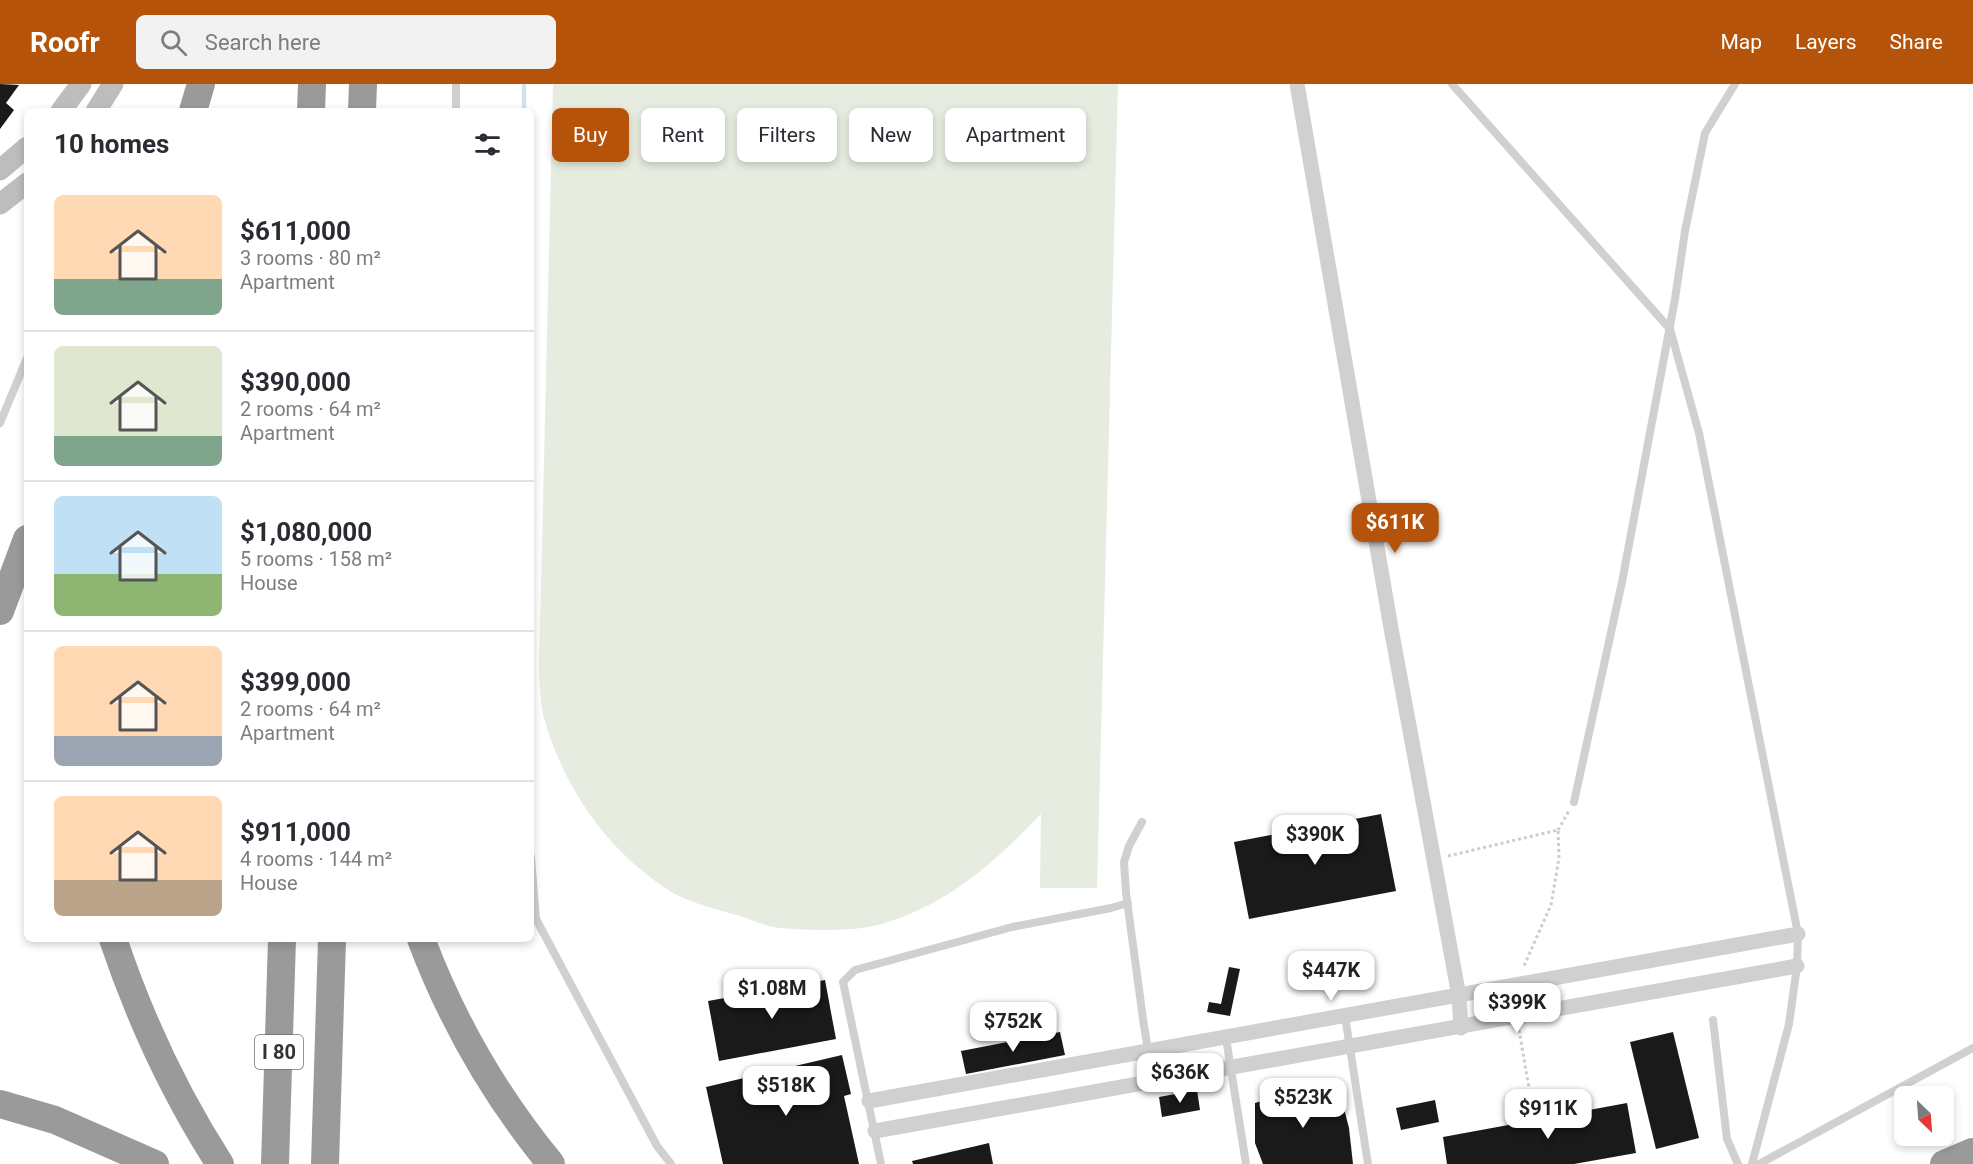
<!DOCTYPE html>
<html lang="en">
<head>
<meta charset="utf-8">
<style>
  body { margin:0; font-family:Roboto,sans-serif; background:#f2f2f3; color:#2b2b33; height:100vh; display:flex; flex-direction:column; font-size:22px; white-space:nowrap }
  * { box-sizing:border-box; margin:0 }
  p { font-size:20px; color:#7c7c81 }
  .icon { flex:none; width:33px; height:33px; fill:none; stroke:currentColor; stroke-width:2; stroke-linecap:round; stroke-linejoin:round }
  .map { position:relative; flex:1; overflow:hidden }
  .side { position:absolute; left:24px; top:24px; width:510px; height:834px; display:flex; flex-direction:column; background:#fff; border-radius:9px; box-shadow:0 3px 9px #0003 }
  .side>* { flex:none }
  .guide { position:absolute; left:552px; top:24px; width:570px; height:54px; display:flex; gap:12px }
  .needle { width:39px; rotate:155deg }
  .tools { position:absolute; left:1894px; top:1002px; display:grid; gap:12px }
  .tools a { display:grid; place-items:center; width:60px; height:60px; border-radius:9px; background:#fff; box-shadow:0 3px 9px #0003; font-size:30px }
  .price { position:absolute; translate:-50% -51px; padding:0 14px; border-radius:12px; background:#fff; color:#222; font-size:20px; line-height:39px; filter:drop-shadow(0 2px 3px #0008) }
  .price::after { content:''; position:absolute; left:50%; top:36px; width:18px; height:14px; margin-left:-9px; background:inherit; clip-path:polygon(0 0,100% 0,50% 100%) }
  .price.current { background:#b45309; color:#fff }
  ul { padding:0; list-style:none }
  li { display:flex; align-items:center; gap:18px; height:150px; padding:0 30px }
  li+li { border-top:2px solid #e1e1e2 }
  li span { display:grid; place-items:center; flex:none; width:168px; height:120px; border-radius:9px; color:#555 }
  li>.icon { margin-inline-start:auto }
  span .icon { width:72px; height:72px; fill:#fffc; stroke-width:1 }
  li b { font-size:26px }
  h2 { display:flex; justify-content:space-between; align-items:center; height:72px; padding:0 30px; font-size:26px }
  .pill { padding:0 21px; border-radius:9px; background:#fff; box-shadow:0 3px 9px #0003; font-size:21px; line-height:54px }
  .pill.current { background:#b45309; color:#fff }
  header { display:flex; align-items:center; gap:36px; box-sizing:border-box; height:84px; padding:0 30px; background:#b45309; color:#fff }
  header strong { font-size:28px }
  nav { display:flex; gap:33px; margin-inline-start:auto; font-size:21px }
  .search { width:420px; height:54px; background:#f2f2f3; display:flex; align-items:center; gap:15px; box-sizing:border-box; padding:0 21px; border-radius:9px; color:#7c7c81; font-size:22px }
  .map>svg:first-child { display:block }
  .green { fill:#e6ecdf }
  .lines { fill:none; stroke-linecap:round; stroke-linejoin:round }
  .stream { stroke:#cfe2ee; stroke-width:4.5 }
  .building { fill:#1a1a1a }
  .path { stroke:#cdcdcd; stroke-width:3; stroke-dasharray:3 3; stroke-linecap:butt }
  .service { stroke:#d0d0d0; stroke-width:8 }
  .minor { stroke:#d0d0d0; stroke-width:15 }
  .secondary { stroke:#bdbdbd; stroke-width:21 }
  .motorway { stroke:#9a9a9a; stroke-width:28 }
  .labels { text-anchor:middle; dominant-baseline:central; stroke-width:6; stroke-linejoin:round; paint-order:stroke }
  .shield { fill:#fff; stroke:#707070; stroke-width:1.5 }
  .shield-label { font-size:20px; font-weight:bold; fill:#333 }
</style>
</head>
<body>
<header>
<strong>Roofr</strong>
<div class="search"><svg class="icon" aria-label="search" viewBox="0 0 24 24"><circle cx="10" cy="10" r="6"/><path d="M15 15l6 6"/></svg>Search here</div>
<nav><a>Map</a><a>Layers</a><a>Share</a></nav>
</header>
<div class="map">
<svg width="1973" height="1080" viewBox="0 0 1973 1080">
  <rect width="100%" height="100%" fill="#fff"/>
  <path class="green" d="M553 0H1118L1097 804H1040L1041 730C994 779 949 820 882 840 855 848 801 847 773 843 763 841 753 836 743 833 723 827 686 818 670 807 607 767 562 702 543 630 540 616 540 599 539 585Z"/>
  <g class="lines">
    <polyline class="stream" points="524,27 524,0"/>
  </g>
  <g class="building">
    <polygon points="0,0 19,1 6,19 14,26 0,45"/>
    <polygon points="1381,730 1396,807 1249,835 1234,758"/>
    <polygon points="1229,883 1240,885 1230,932 1207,928 1209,918 1221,920"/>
    <polygon points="825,896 836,955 719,977 708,917"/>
    <polygon points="1060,948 1065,971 966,990 961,967"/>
    <polygon points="1673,948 1699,1054 1656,1065 1630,958"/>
    <polygon points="842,971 851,1010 844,1012 859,1080 723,1080 706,1003"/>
    <polygon points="1317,1005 1339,1005 1349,1044 1353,1080 1263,1080 1255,1059 1255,1019 1296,1007"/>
    <polygon points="1197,1006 1200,1026 1162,1033 1159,1013"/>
    <polygon points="1435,1016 1439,1038 1401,1046 1396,1024"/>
    <polygon points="1627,1019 1636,1069 1574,1080 1447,1080 1443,1053"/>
    <polygon points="989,1059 993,1080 913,1080 912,1077"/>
  </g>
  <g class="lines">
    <g class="path">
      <polyline points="1558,746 1569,727"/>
      <polyline points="1448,772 1558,746 1559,774 1551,821 1523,884"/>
      <polyline points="1519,946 1533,1027"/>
    </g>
    <g class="service">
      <polyline points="456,0 456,27"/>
      <polyline points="1452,0 1670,245 1699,349 1798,850 1797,882 1789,940 1752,1080"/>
      <polyline points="0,339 27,274"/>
      <polyline points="1574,718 1622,498 1675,215 1685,147 1705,49 1735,0"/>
      <polyline points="1142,738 1129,762 1124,778 1126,809 1143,935 1153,998"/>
      <polyline points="531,773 536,835 657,1062 671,1080"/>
      <polyline points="1345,932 1368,1080"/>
      <polyline points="1713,936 1727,1055 1738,1080"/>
      <polyline points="1226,954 1246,1080"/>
      <polyline points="881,1080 843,898 855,886 1012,843 1111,824 1128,819"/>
      <polyline points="1759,1080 1973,964"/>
    </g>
    <g class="minor">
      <polyline points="1297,0 1391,544 1459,912 1461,944"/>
      <polyline points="869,1017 1798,850"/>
      <polyline points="875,1047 1797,882"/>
    </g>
    <g class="secondary">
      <polyline points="61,27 81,0"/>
      <polyline points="96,27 113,0"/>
      <polyline points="0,86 27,63"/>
      <polyline points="0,120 27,99"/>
    </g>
    <g class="motorway">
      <polyline points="193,27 201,0"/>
      <polyline points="311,27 312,0"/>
      <polyline points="362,27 363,0"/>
      <polyline points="0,527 27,455"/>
      <path d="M113 855C140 935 174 1009 220 1080"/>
      <path d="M421 855C452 937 495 1012 551 1080"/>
      <polyline points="0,1020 55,1036 155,1080"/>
      <polyline points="275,1080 282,855"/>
      <polyline points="325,1080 332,855"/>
      <polyline points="1944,1080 1972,1068"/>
    </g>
  </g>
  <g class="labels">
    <rect class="shield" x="255" y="951" width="48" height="34" rx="4.5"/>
    <g class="shield-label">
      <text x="279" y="968">I 80</text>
    </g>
  </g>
</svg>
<div class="tools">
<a><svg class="needle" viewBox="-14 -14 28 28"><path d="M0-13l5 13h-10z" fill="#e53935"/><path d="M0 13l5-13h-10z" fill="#7c7c81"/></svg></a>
</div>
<b class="price current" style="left:1395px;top:470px">$611K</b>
<b class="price" style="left:1315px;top:782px">$390K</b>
<b class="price" style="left:1331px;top:918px">$447K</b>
<b class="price" style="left:772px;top:936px">$1.08M</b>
<b class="price" style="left:1517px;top:950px">$399K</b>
<b class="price" style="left:1013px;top:969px">$752K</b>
<b class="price" style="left:1180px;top:1020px">$636K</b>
<b class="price" style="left:786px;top:1033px">$518K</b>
<b class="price" style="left:1303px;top:1045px">$523K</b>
<b class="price" style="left:1548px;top:1056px">$911K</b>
<div class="guide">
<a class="pill current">Buy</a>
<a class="pill">Rent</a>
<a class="pill">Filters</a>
<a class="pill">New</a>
<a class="pill">Apartment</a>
</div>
<section class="side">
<h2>10 homes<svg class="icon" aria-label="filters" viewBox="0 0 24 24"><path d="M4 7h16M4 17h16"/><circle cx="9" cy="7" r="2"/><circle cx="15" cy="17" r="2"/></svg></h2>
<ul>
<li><span style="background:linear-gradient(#ffd9b3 70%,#7fa58c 0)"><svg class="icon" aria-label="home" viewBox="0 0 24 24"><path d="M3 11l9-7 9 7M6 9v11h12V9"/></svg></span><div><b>$611,000</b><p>3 rooms · 80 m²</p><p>Apartment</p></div></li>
<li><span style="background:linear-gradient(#dfe7d0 75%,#7fa58c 0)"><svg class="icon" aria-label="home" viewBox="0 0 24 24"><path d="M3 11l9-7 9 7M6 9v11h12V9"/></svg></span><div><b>$390,000</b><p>2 rooms · 64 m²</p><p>Apartment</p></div></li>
<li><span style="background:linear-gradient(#bfe0f5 65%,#8fb573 0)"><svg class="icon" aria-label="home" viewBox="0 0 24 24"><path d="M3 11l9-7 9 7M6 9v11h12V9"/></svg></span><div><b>$1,080,000</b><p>5 rooms · 158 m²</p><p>House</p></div></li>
<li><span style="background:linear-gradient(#ffd9b3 75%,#9aa5b1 0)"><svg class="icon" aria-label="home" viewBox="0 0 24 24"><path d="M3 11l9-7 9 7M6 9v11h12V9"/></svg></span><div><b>$399,000</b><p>2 rooms · 64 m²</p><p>Apartment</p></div></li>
<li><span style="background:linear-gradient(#ffd9b3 70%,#b9a48a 0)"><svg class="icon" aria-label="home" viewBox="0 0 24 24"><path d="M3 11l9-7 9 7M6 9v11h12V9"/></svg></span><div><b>$911,000</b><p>4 rooms · 144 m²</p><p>House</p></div></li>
</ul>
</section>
</div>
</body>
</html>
